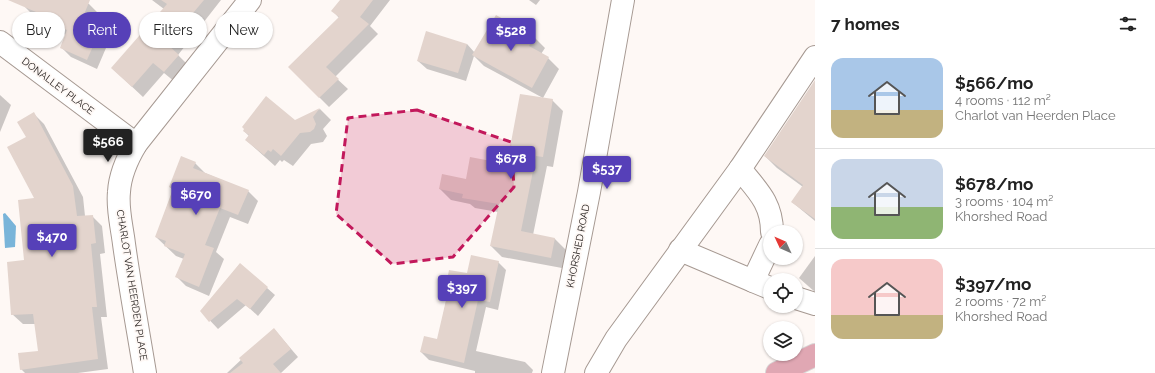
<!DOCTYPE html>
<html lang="en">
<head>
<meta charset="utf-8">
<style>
  body { margin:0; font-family:Raleway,sans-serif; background:#f6f6f6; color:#222; height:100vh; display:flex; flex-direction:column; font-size:15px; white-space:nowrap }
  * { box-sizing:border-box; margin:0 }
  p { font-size:13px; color:#767676 }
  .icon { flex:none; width:22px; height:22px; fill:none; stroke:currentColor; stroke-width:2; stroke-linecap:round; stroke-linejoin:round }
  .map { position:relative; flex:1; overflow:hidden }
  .side { display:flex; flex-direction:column; background:#fff; width:340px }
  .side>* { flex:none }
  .banner { position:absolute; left:12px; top:12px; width:380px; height:36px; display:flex; gap:8px }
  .needle { width:26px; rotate:314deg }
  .controls { position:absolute; left:763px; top:225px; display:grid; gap:8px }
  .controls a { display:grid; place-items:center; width:40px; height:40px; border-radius:50%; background:#fff; box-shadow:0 1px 3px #0004; font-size:20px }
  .price { position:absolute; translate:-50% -34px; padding:0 9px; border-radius:4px; background:#5640b8; color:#fff; font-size:13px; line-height:26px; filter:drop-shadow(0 1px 2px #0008) }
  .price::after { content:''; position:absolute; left:50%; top:24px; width:12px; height:9px; margin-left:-6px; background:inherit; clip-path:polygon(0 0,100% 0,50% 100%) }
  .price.active { background:#222; color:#fff }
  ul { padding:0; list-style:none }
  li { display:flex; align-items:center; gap:12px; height:100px; padding:0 16px }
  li+li { border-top:1px solid #e0e0e0 }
  li span { display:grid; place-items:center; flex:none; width:112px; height:80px; border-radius:12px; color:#555 }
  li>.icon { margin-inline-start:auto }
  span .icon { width:48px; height:48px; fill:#fffc; stroke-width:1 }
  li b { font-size:17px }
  h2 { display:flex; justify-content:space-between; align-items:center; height:48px; padding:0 16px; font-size:17px }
  .tag { padding:0 14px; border-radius:18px; background:#fff; box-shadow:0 1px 3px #0004; font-size:14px; line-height:36px }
  .tag.active { background:#5640b8; color:#fff }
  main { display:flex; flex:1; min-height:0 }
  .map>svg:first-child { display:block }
  .water { fill:#79b4d9 }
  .shadow { fill:#0003 }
  .building { fill:#e3d4cd }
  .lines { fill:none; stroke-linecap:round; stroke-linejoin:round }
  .minor-casing { stroke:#a69992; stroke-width:24 }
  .major-casing { stroke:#d8d7d7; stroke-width:24 }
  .minor { stroke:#fff; stroke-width:22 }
  .major { stroke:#e0a7b3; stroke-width:22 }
  .marked { fill:#c2185b; fill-opacity:0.2; stroke:#c2185b; stroke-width:3; stroke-dasharray:8 5; stroke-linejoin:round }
  .labels { text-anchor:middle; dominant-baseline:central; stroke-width:3.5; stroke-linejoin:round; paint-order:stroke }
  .street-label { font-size:10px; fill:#26211f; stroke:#fef8f5 }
</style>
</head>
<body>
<main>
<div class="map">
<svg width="815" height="373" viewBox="0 0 815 373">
  <rect width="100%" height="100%" fill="#fef8f5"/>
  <polygon class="water" points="5,213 16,226 15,247 5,248 3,214"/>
  <g class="shadow">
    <polygon points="27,0 80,0 89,4 99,14 90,35 96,38 106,48 97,69 71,57 61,47 66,35 53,30 44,20 35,17 25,7"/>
    <polygon points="152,0 221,0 178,55 189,66 175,82 164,73 143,97 112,68 164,9"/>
    <polygon points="341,0 390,0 370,26 378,34 335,77 348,89 329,107 289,67 339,18 333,11"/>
    <polygon points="529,0 540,0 536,5"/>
    <polygon points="497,17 534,37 545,48 541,54 548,58 559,69 543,98 484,66 474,56 466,81 427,69 418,61 467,44 475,53"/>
    <polygon points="815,82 815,221 792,202 803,187 777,168 765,156"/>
    <polygon points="0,95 11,105 0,132"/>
    <polygon points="552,100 563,111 553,167 547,166 533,235 555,239 566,250 562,268 502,257 491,246 498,212 475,208 470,204 451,200 440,189 508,165"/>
    <polygon points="320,109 331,120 323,129 327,136 323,142 311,144 293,166 284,160 282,162 280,160 275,166 246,140 249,136 244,131 295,121"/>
    <polygon points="34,114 44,124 83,197 85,216 92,216 102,226 105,253 100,254 107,317 101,317 108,369 78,373 25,373 21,369 39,351 35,324 23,324 12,314 25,261 36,199 27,137"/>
    <polygon points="195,163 205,173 248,191 258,201 248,224 230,217 216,252 224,259 209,296 186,286 176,276 184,259 176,256 156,237 173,190 170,187"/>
    <polygon points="815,256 815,292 799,278"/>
    <polygon points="498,262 506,270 498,310 486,307 476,351 525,362 533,370 532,373 475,373 475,371 429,360 421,352 438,340 447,297 445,295 468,275"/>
    <polygon points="240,264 275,295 258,316 246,305 218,329 201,311"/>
    <polygon points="274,329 298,357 281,373 227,373"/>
  </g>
  <g class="building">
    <polygon points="8,0 90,0 78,29 97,37 87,60 60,48 67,30 42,20 43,15"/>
    <polygon points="161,0 204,0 167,44 179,55 164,72 153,63 132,87 111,68 167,4"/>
    <polygon points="340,0 373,0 360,17 369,24 326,67 339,79 319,98 288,67 339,17 331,11"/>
    <polygon points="496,15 534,36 529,46 549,57 532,88 472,55"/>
    <polygon points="426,31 467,44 458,73 417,61"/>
    <polygon points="815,80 815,219 791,202 803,185 764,156"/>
    <polygon points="520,94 553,99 543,157 536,156 521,231 555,238 551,258 490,246 499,204 462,198 463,194 439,189 442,174 466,179 470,157 507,164"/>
    <polygon points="266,96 295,120 320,108 313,117 316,124 314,129 310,132 300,133 281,156 273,149 271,152 268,150 264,155 245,140 249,135 243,131 244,129 242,127"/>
    <polygon points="34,112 73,186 77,216 93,215 96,243 91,244 97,307 92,307 98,359 20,370 18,353 38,351 33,314 11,315 7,262 24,260 18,200 34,198 7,147 26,137 17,122"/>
    <polygon points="181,156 196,162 193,168 249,190 238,215 220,208 205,245 214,248 199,287 175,277 185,254 164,246 166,241 155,237 173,189 169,187"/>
    <polygon points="471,255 499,261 490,302 478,300 464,363 420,352 424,336 437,339 447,296 444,295 449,270 467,273"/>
    <polygon points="240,263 268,287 250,309 237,299 209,322 200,311"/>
    <polygon points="274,328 291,349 273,364 281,373 230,373 243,363 239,358"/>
  </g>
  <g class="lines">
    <defs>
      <g id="minor">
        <polyline points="0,42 136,144"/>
        <path d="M740 169C757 190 772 203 772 232"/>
        <polyline points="680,250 753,281 770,245"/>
        <polyline points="753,281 770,288"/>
        <polyline points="796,298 815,304"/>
        <path d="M145 373C138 330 130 287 124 244 122 227 117 209 119 192 120 174 127 159 136 144L250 0"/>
        <polyline points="553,373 589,192 623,0"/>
        <polyline points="596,373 616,339 740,169 815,57"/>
      </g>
      <polyline id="major" points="777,373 815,355"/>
    </defs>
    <use href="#minor" class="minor-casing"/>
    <use href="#major" class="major-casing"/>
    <use href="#minor" class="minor"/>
    <use href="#major" class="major"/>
  </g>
  <path class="marked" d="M417 110 511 142 514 187 453 257 392 264 336 214 348 118Z"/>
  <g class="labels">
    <g class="street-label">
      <text transform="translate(58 86) rotate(37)">DONALLEY PLACE</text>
      <text transform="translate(578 246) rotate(-79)">KHORSHED ROAD</text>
      <text transform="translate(132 285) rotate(81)">CHARLOT VAN HEERDEN PLACE</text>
    </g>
  </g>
</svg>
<div class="controls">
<a><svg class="needle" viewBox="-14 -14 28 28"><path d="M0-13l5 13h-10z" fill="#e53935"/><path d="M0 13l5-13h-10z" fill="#767676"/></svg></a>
<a><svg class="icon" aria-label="locate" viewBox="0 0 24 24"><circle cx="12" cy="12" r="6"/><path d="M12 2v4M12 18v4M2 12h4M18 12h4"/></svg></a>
<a><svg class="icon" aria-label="layers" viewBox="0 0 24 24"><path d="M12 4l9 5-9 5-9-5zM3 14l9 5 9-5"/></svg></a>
</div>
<b class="price" style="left:511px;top:52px">$528</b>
<b class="price active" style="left:108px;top:163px">$566</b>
<b class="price" style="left:511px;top:180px">$678</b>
<b class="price" style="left:607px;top:190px">$537</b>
<b class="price" style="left:196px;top:216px">$670</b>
<b class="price" style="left:52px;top:258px">$470</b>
<b class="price" style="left:462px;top:309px">$397</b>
<div class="banner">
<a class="tag">Buy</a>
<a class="tag active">Rent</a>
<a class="tag">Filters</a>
<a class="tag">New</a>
</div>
</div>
<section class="side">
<h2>7 homes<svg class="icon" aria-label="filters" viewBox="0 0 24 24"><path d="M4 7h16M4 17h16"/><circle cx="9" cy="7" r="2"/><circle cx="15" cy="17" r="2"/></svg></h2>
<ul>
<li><span style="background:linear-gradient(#a9c7e8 65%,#c2b280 0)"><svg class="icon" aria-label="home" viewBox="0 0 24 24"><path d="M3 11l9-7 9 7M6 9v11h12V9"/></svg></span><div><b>$566/mo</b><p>4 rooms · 112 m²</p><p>Charlot van Heerden Place</p></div></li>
<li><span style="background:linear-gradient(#c9d6e8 60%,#8fb573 0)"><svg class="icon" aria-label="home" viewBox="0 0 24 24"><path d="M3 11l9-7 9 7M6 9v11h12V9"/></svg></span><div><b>$678/mo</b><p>3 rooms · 104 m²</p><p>Khorshed Road</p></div></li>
<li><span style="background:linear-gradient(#f6c9c9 70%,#c2b280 0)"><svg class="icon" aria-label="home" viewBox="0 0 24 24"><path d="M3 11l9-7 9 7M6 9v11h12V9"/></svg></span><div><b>$397/mo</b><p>2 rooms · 72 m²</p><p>Khorshed Road</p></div></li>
</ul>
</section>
</main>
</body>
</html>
